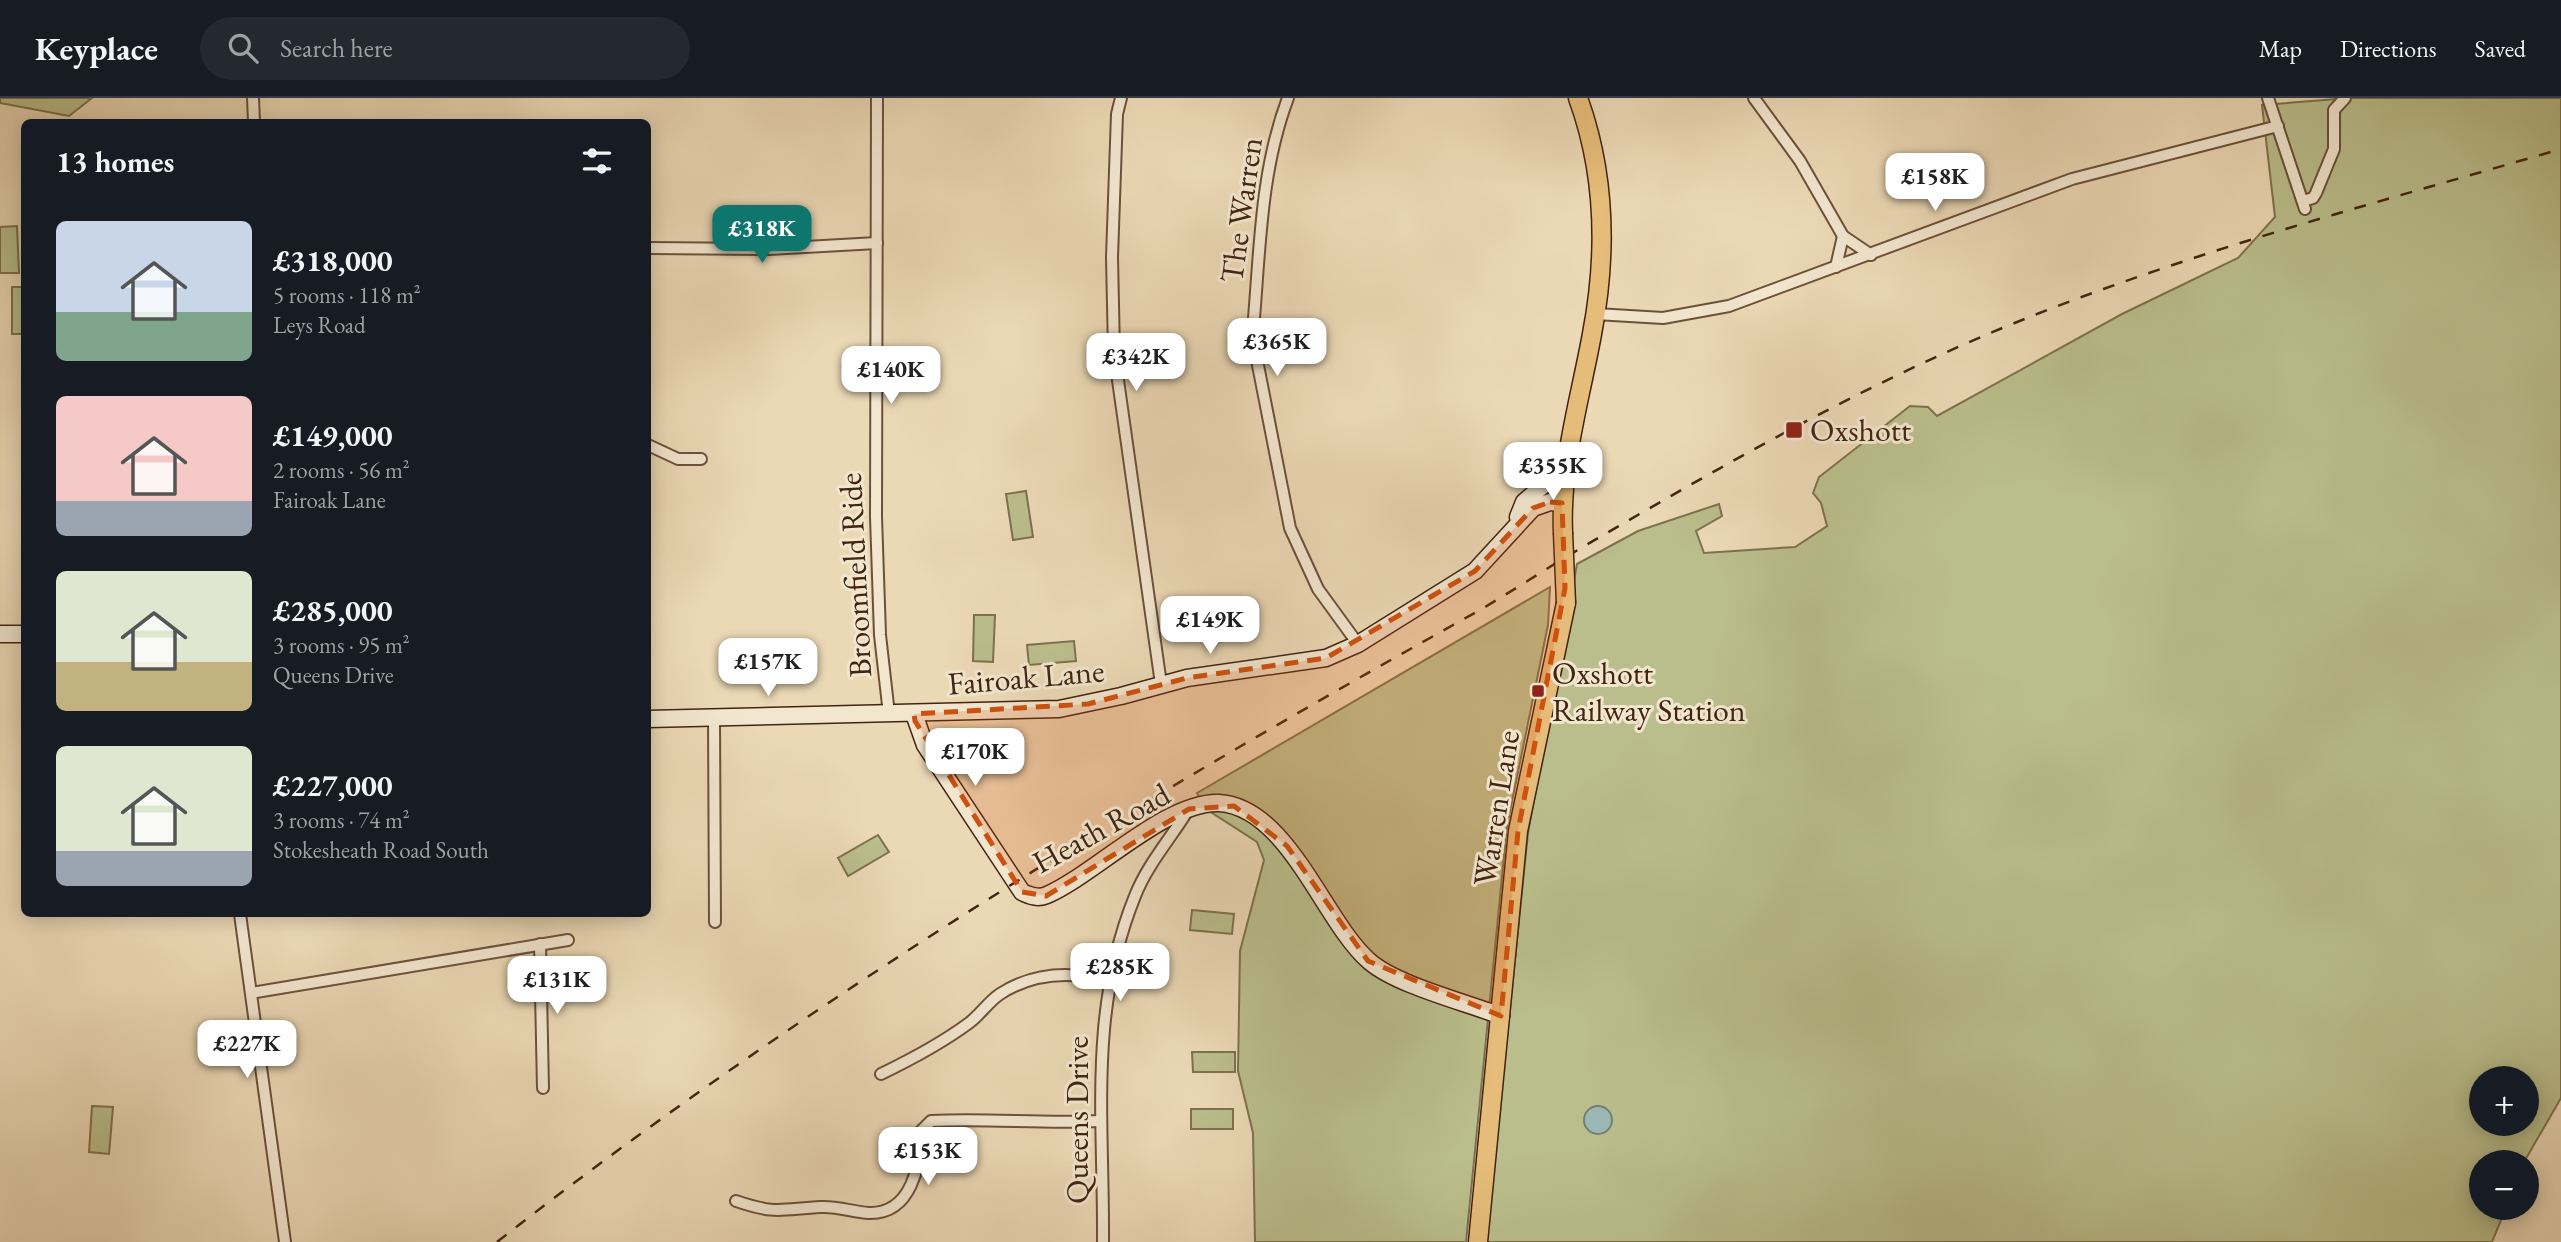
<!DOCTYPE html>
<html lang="en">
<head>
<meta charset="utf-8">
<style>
  body { margin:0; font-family:"EB Garamond",serif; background:#242831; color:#f1f3f6; height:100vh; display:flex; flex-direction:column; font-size:26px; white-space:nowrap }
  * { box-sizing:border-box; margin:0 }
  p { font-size:23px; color:#9ea1a6 }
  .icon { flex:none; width:38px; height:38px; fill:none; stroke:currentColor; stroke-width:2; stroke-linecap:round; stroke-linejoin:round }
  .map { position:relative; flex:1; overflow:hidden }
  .drawer { position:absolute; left:21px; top:21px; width:630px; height:798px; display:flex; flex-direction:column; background:#171b24; border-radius:10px; box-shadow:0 4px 18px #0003 }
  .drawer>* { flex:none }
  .fabs { position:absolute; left:2469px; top:968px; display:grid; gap:14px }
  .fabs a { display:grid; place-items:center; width:70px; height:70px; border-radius:50%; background:#171b24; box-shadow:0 4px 18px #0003; font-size:35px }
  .price { position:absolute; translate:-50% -60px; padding:0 16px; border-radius:14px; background:#fff; color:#222; font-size:23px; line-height:46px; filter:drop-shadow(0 2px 4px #0008) }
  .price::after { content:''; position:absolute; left:50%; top:42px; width:21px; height:16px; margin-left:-10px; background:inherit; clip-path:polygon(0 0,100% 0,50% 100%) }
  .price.active { background:#0f766e; color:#fff }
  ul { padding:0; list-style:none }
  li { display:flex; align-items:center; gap:21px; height:175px; padding:0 35px }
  li span { display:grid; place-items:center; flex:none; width:196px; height:140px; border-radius:10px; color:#555 }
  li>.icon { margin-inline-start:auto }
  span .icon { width:84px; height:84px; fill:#fffc; stroke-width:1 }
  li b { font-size:30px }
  h2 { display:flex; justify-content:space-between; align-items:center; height:84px; padding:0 35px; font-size:30px }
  header { display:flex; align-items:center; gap:42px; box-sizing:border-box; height:98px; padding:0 35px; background:#171b24; border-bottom:2px solid #363941 }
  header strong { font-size:33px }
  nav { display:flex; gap:38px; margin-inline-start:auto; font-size:24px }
  .search { width:490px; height:63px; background:#242831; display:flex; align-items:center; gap:18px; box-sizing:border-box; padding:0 24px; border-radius:38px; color:#9ea1a6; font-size:26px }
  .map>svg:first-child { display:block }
  .green { fill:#babe8c; stroke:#7e714e; stroke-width:2; fill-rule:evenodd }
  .water { fill:#9ab8b5; stroke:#777d73; stroke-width:2 }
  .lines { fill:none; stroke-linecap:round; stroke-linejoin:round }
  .street-casing { stroke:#6c513a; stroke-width:14 }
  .secondary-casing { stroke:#422411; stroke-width:19 }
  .primary-casing { stroke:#422411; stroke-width:21 }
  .street { stroke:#f2e6cf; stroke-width:10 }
  .secondary { stroke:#f2e6cf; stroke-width:16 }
  .primary { stroke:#e6bc7a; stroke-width:18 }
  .rail { stroke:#422411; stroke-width:2.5; stroke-dasharray:12 12; stroke-linecap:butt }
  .primary-bridge-casing { stroke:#422411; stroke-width:21; stroke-linecap:butt }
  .primary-bridge { stroke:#e6bc7a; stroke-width:18 }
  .marked { fill:#cf510d; fill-opacity:0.2; stroke:#cf510d; stroke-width:5; stroke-dasharray:14 9; stroke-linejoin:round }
  .poi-dot { fill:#8f2418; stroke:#f2e6cf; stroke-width:2.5 }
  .labels { text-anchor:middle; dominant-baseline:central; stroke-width:6; stroke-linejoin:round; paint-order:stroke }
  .street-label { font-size:32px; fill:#422411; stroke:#f2e6cf }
  .poi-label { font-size:32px; fill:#422411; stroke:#f2e6cf; text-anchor:start }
</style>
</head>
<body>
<header>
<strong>Keyplace</strong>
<div class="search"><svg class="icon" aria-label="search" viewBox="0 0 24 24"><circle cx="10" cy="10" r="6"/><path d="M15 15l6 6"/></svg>Search here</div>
<nav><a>Map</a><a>Directions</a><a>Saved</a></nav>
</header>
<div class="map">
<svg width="2561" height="1144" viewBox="0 0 2561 1144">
  <rect width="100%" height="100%" fill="#ebd8b5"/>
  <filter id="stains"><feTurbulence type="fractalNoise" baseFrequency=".00286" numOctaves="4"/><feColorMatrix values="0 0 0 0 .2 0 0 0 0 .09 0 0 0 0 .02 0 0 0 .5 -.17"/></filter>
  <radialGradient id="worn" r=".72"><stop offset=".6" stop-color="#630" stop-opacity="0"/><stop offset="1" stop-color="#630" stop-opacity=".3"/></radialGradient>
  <g class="green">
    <polygon points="0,0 92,0 69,18 0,5"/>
    <path d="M2349 0H2561V1000L2524 1064H2482V1110H2506L2492 1144H1486L1528 735 1577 466 1638 433 1719 406 1722 418 1696 433 1704 455 1795 449 1827 428 1821 405 1813 395 1819 379 1910 308 1928 309 1937 318 2122 216 2238 160 2275 119 2262 7ZM2482 980H2527V1026H2482Z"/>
    <polygon points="17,128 19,175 0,175 0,129"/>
    <rect x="12" y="189" width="12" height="47"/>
    <polygon points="1026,393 1033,439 1013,442 1006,396"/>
    <polygon points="1550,489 1548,527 1507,728 1466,1144 1255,1144 1253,1035 1238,973 1240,853 1264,762 1257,744 1206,711 1197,695"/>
    <polygon points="974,517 995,517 993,564 973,563"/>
    <polygon points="1074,543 1076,563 1029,567 1027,547"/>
    <polygon points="878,737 889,754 848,778 838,760"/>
    <polygon points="1192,812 1234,816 1232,836 1190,832"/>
    <polygon points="1192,954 1235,954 1235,974 1193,974"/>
    <polygon points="92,1008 113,1009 109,1056 89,1054"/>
    <rect x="1191" y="1011" width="42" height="20"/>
  </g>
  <circle class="water" cx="1598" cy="1022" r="14"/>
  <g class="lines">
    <defs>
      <g id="street">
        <polyline points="253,0 254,24"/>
        <polyline points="877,0 876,419 880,537 889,616"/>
        <polyline points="1121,0 1117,16 1112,159 1114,254 1161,586"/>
        <path d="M1288 0C1260 74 1260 154 1253 232L1254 247 1290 430 1318 491 1358 546"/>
        <polyline points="1754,0 1800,63 1843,138 1871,157"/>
        <polyline points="2268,0 2305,111"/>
        <polyline points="2303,103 2313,100 2316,95 2334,51 2334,12 2345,0"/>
        <polyline points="648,150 769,151 877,145"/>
        <polyline points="1836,169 1843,138"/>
        <polyline points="1596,216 1663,220 1729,208 2072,81 2278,28"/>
        <polyline points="648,347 678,361 701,361"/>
        <polyline points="714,619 715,824"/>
        <polyline points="240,816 285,1144"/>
        <polyline points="540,846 543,990"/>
        <polyline points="251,895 568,842"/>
        <path d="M881 976C910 962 942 945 969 925 980 917 988 904 1000 896 1034 874 1071 873 1108 883"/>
        <path d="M736 1103C777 1117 781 1111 821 1109 837 1108 853 1114 869 1115 912 1116 921 1066 920 1034L931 1023C987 1020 1043 1026 1100 1023"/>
        <path d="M1103 1144C1104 1022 1088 914 1135 798 1147 767 1171 740 1188 712"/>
      </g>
      <g id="secondary">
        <polyline points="1518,419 1524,404 1566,368"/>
        <polyline points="0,536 24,536"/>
        <path d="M914 616 925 647 1022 794C1030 798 1038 801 1047 797 1094 777 1166 703 1219 705 1288 709 1324 824 1369 863 1396 887 1465 904 1501 918"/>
        <polyline points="648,621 1059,611 1121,598 1187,580 1326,560 1358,546 1475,473 1533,410 1550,404 1562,405"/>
      </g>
      <g id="primary">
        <path d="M1563 435C1560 367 1580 302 1592 236 1607 157 1606 77 1578 0"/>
        <polyline points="1478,1144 1518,733 1566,505"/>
      </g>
    </defs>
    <use href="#street" class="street-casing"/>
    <use href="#secondary" class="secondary-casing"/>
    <use href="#primary" class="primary-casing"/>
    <use href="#street" class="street"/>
    <use href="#secondary" class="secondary"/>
    <use href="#primary" class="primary"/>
    <path class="rail" d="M497 1144C804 904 1140 701 1480 512 1514 492 1547 470 1581 450 1713 373 1847 296 1988 236 2173 158 2369 107 2561 51"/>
    <defs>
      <polyline id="primary-bridge" points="1563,435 1566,505"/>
    </defs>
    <use href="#primary-bridge" class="primary-bridge-casing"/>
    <use href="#primary-bridge" class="primary-bridge"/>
  </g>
  <path class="marked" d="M1550 404 1562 405 1565 490 1518 733 1501 918 1368 863 1287 748 1234 708 1189 711 1046 798 1022 794 915 623 914 616 1088 606 1187 580 1326 560 1475 473 1533 410Z"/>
  <g class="poi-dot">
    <rect x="1785" y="323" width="18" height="18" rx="3.5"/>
    <rect x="1531" y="586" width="14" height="14" rx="3.5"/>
  </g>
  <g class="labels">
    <g class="street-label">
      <text transform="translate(1241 112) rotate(-82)">The Warren</text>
      <text transform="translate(855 477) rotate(-93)">Broomfield Ride</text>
      <text transform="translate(1026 579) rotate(-5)">Fairoak Lane</text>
      <text transform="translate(1496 710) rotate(-81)">Warren Lane</text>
      <text transform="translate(1101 730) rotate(-29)">Heath Road</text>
      <text transform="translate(1077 1022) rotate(-90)">Queens Drive</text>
    </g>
    <g class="poi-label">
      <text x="1810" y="332">Oxshott</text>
      <text x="1552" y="575">Oxshott<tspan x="1552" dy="37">Railway Station</tspan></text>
    </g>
  </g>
  <rect width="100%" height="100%" filter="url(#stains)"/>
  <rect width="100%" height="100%" fill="url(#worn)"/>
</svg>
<div class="fabs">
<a>+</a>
<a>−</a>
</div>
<b class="price" style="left:1935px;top:115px">£158K</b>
<b class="price active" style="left:762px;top:167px">£318K</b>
<b class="price" style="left:1277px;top:280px">£365K</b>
<b class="price" style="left:1136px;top:295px">£342K</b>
<b class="price" style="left:891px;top:308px">£140K</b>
<b class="price" style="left:1553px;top:404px">£355K</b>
<b class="price" style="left:1210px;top:558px">£149K</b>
<b class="price" style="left:768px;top:600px">£157K</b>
<b class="price" style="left:975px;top:690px">£170K</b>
<b class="price" style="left:1120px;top:905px">£285K</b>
<b class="price" style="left:557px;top:918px">£131K</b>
<b class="price" style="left:247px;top:982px">£227K</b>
<b class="price" style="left:928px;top:1089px">£153K</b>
<section class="drawer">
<h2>13 homes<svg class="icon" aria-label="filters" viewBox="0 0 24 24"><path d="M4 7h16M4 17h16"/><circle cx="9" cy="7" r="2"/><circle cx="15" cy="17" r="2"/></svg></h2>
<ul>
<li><span style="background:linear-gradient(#c9d6e8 65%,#7fa58c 0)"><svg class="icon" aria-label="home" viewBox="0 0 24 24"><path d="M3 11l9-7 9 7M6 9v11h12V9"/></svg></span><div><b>£318,000</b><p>5 rooms · 118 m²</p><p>Leys Road</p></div></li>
<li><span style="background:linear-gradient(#f6c9c9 75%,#9aa5b1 0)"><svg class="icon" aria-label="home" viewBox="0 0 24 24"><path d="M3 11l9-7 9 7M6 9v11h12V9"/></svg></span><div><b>£149,000</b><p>2 rooms · 56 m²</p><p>Fairoak Lane</p></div></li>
<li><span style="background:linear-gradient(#dfe7d0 65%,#c2b280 0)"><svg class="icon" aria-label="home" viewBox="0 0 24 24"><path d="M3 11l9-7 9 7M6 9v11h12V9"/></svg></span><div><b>£285,000</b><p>3 rooms · 95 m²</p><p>Queens Drive</p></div></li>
<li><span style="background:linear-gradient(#dfe7d0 75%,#9aa5b1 0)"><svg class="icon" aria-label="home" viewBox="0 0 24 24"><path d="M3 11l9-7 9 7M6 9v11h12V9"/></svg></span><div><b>£227,000</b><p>3 rooms · 74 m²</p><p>Stokesheath Road South</p></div></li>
</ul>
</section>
</div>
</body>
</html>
